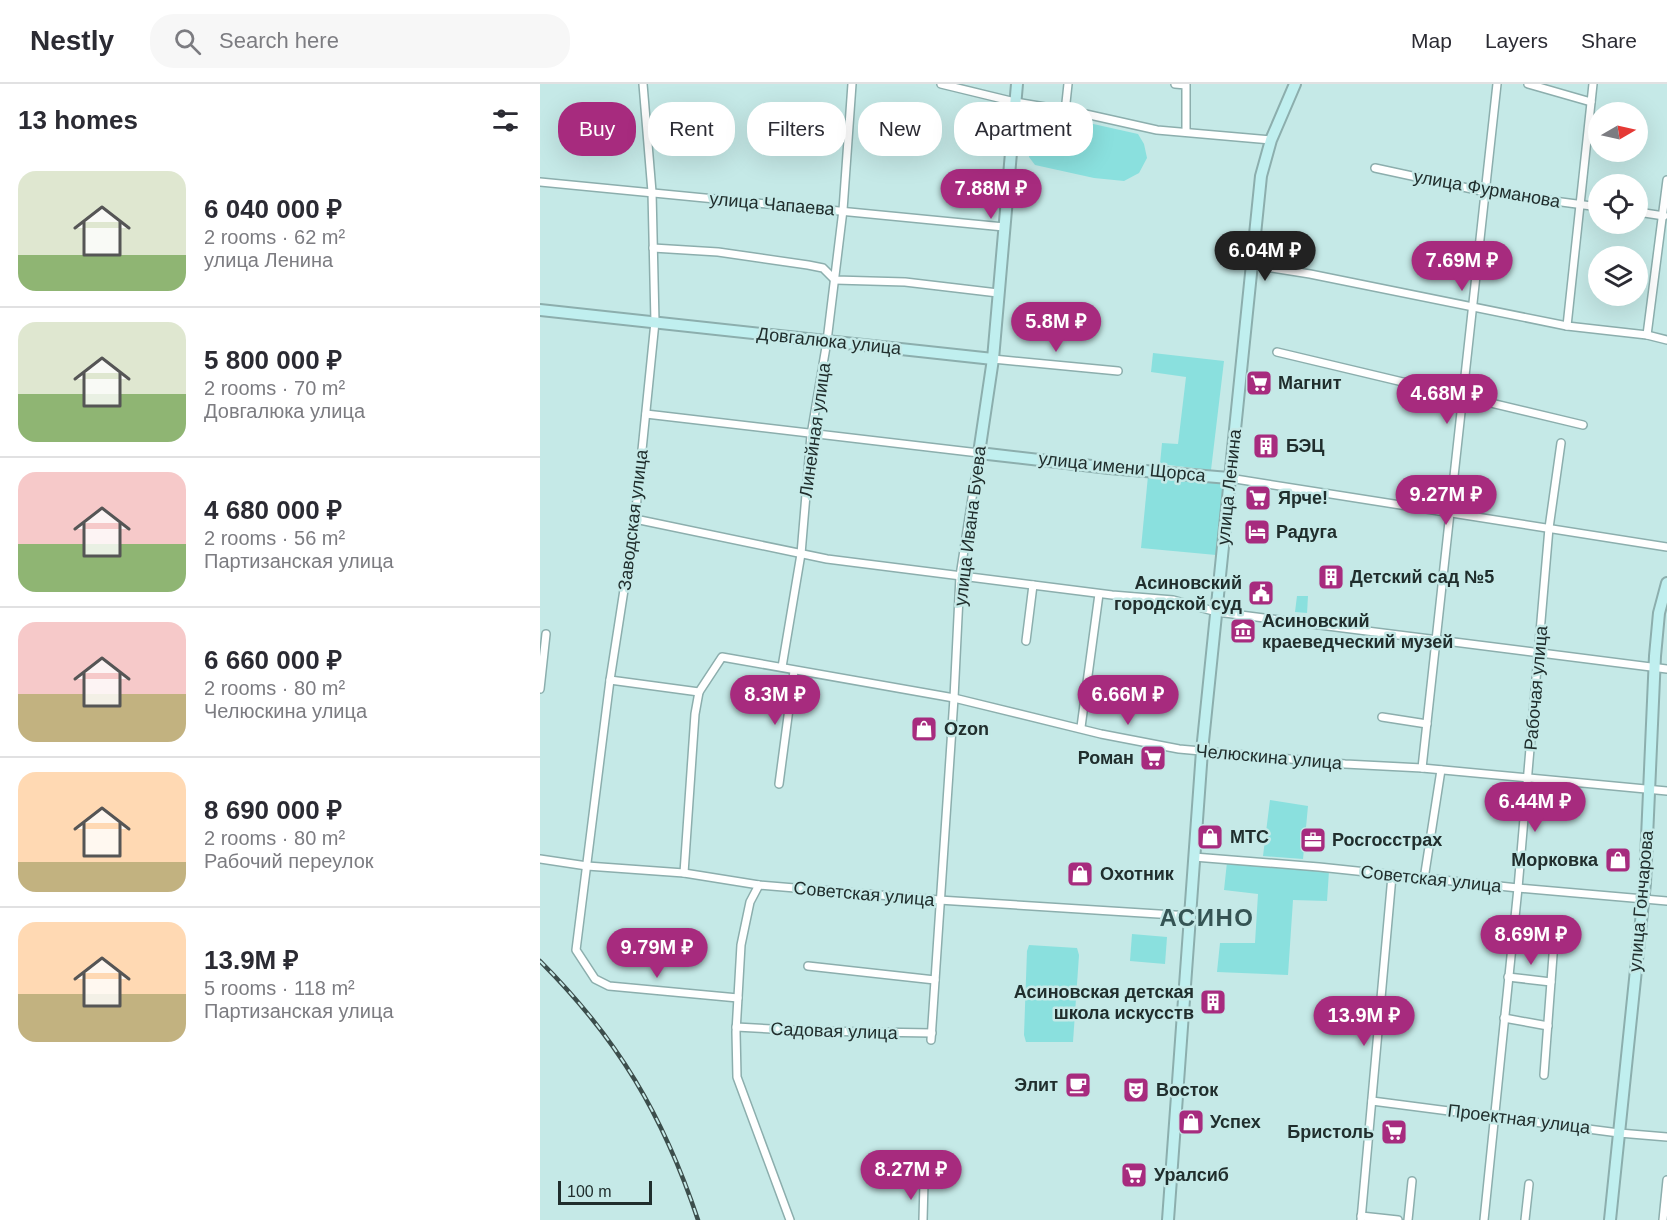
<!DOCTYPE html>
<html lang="en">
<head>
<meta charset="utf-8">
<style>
  body { margin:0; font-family:Arial,sans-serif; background:#f7f7f7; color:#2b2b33; height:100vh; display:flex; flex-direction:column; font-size:22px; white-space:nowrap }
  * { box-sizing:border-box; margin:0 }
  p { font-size:20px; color:#7c7c81 }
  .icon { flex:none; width:33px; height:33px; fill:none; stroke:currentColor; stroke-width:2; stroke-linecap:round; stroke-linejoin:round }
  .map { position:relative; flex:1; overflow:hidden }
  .drawer { display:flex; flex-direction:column; background:#fff; width:540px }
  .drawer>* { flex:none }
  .guide { position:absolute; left:18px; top:18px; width:570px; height:54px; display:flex; gap:12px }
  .needle { width:39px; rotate:81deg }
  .tools { position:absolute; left:1048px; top:18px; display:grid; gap:12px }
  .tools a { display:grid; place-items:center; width:60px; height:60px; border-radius:50%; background:#fff; box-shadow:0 6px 24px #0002; font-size:30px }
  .scale { position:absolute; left:18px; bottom:15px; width:94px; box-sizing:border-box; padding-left:6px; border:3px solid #202e2d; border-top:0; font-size:16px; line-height:21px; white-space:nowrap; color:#202e2d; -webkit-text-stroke:4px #c5e9e7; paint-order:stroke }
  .price { position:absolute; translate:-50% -51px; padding:0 14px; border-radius:21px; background:#a72b7e; color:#fff; font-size:20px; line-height:39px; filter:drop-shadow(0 2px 3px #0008) }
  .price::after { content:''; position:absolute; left:50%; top:36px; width:18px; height:14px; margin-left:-9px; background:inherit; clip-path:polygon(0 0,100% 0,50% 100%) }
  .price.selected { background:#222; color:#fff }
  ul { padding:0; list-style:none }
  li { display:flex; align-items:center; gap:18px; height:150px; padding:0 18px }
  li+li { border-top:2px solid #e1e1e2 }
  li span { display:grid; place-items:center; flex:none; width:168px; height:120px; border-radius:18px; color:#555 }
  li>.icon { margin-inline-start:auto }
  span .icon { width:72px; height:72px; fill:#fffc; stroke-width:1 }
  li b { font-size:26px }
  h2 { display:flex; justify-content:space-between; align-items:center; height:72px; padding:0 18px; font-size:26px }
  .chip { padding:0 21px; border-radius:24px; background:#fff; box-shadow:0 6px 24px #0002; font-size:21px; line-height:54px }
  .chip.selected { background:#a72b7e; color:#fff }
  header { display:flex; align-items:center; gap:36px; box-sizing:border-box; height:84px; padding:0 30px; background:#fff; border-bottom:2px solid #e1e1e2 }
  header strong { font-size:28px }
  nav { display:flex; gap:33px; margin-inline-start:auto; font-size:21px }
  .search { width:420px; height:54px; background:#f7f7f7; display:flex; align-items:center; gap:15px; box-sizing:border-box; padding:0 21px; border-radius:24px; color:#7c7c81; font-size:22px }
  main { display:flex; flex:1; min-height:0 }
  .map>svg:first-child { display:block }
  .green { fill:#8ae0de }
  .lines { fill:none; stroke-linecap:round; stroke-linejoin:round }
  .street-casing { stroke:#8caead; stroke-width:10 }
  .secondary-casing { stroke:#8caead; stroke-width:14 }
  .street { stroke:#fff; stroke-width:7 }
  .secondary { stroke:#c0efef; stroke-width:10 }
  .rail-casing { stroke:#3c4e4c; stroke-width:4.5 }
  .rail { stroke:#c5e9e7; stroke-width:2; stroke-dasharray:7; stroke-linecap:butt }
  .labels { text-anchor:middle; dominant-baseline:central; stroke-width:5; stroke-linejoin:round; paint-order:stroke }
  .street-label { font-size:18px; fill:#202e2d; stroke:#c5e9e7 }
  .poi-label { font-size:18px; font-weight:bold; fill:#202e2d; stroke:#c5e9e7; text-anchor:start }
  .district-label { font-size:24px; font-weight:bold; letter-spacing:1.5px; fill:#355454; stroke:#c5e9e7 }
</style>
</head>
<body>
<header>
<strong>Nestly</strong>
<div class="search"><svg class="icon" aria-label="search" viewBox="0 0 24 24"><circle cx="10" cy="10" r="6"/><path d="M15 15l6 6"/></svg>Search here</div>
<nav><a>Map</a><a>Layers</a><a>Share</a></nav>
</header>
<main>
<section class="drawer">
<h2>13 homes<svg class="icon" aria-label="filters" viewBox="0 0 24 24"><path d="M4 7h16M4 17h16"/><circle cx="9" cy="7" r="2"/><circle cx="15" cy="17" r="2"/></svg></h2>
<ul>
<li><span style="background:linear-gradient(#dfe7d0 70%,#8fb573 0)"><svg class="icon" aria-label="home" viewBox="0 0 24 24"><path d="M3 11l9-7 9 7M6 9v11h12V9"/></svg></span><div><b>6 040 000 ₽</b><p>2 rooms · 62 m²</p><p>улица Ленина</p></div></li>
<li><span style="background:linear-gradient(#dfe7d0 60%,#8fb573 0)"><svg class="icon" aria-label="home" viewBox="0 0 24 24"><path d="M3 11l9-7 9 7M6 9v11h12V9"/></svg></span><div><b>5 800 000 ₽</b><p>2 rooms · 70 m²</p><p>Довгалюка улица</p></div></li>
<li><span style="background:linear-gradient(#f6c9c9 60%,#8fb573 0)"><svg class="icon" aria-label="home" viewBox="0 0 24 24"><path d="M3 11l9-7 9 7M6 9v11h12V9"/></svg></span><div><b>4 680 000 ₽</b><p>2 rooms · 56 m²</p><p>Партизанская улица</p></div></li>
<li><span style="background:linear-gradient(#f6c9c9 60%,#c2b280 0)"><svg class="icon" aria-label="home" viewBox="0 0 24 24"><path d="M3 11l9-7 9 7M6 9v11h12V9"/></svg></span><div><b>6 660 000 ₽</b><p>2 rooms · 80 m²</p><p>Челюскина улица</p></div></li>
<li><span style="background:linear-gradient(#ffd9b3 75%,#c2b280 0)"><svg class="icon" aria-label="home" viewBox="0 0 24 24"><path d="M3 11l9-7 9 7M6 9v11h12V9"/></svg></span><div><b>8 690 000 ₽</b><p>2 rooms · 80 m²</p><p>Рабочий переулок</p></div></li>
<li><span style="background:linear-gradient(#ffd9b3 60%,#c2b280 0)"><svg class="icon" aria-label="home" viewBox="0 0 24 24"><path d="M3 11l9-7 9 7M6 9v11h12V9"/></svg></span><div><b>13.9M ₽</b><p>5 rooms · 118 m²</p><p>Партизанская улица</p></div></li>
</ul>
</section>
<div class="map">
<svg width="1127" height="1136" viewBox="0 0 1127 1136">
  <rect width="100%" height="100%" fill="#c5e9e7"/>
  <g class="green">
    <polygon points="508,33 531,35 598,50 604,60 607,74 599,89 584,97 554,94 495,81 489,73 489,49 493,36 497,34"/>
    <polygon points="613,269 684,277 671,386 620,380 622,359 638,360 646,293 611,288"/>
    <polygon points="608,392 683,399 676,471 601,464"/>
    <polygon points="757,512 768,512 767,529 755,528"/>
    <polygon points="730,716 768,722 763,775 723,772"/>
    <polygon points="687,778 789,787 787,817 753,816 748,891 677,888 680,859 715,859 718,810 684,806"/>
    <polygon points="592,850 627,853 625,880 590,877"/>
    <polygon points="489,861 537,864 539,871 533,958 486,958 484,951 487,867"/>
  </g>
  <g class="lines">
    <defs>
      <g id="street">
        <polyline points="103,0 112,108 115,238 95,435 70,596 36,866 55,895 69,902 198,914"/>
        <polyline points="401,0 475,18 541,29 617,46 731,56"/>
        <polyline points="635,0 646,1 646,48"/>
        <polyline points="988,0 1051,18"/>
        <polyline points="525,28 528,0"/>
        <polyline points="835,84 946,108 1059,123"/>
        <polyline points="0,98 464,143"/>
        <polyline points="1098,128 1124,132"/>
        <polyline points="113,164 178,168 268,181 283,184 295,196 365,198 458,209"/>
        <polyline points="712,181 770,190 1027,242 1107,251 1127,256"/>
        <polyline points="1027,242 1053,0"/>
        <polyline points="1107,251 1127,96"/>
        <polyline points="737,268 1043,341"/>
        <polyline points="453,275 578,287"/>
        <polyline points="106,330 439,369 420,492 414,614 391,956"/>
        <polyline points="689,394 1127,463"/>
        <polyline points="95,435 287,475 572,511 633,516 677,528 1127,585"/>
        <polyline points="486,557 493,501"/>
        <polyline points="242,583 261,470 271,351 287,257 303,126 312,0"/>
        <polyline points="70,596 159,608 182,573 414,614 561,650 639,665 805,680 882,684 1127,707"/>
        <polyline points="0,605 6,550"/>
        <polyline points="842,633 887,640"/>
        <polyline points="541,643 559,510"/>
        <polyline points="882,684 957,0"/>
        <polyline points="239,700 254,587"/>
        <polyline points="654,773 779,783 978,804 1127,817"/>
        <polyline points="0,775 47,782 144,789 219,801 399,816 650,832"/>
        <polyline points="144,789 155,630 159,608"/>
        <polyline points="884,795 901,686"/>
        <polyline points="219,801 210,818 201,861 196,948 197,993 250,1136"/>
        <polyline points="268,882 395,896"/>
        <polyline points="968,893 1011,898"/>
        <polyline points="964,934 1008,942"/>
        <polyline points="196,943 271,947 392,949"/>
        <polyline points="1004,991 1014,858"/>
        <polyline points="832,1017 1079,1049 1127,1053"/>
        <polyline points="821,1132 858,1136"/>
        <polyline points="383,1136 384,1098"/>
        <polyline points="821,1136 852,792"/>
        <polyline points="868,1136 872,1097"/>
        <polyline points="944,1136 978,804 1009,444 1021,359"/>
        <polyline points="985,1136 989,1100"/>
        <polyline points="1123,1136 1127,1096"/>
      </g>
      <g id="secondary">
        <polyline points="477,0 453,275 439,369 569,384 689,394"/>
        <polyline points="0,226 453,275"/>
        <polyline points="628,1136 662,667 721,92 731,56 755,0"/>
        <polyline points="1070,1136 1105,799 1115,572 1119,529 1127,499"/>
      </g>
    </defs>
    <use href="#street" class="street-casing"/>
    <use href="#secondary" class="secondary-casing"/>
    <use href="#street" class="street"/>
    <use href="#secondary" class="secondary"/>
    <defs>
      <path id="rail" d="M0 877C78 955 123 1031 158 1136"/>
    </defs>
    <use href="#rail" class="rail-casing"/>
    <use href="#rail" class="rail"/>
  </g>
  <defs>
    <symbol id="supermarket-square" viewBox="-11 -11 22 22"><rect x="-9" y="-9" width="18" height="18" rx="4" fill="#a72b7e" stroke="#c5e9e7"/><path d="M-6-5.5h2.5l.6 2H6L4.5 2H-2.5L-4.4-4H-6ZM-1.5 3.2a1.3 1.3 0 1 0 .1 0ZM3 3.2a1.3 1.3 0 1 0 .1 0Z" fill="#fff"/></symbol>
    <symbol id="building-square" viewBox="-11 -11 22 22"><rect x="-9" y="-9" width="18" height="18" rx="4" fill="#a72b7e" stroke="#c5e9e7"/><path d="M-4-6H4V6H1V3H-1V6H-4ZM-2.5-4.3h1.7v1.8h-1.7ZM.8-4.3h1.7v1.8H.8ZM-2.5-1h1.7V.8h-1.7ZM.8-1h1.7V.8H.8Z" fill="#fff"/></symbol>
    <symbol id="hotel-square" viewBox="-11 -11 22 22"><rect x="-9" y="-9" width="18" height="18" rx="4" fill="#a72b7e" stroke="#c5e9e7"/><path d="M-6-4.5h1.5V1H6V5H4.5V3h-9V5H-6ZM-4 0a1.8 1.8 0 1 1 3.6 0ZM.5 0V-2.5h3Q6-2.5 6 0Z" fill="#fff"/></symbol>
    <symbol id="civic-square" viewBox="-11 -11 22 22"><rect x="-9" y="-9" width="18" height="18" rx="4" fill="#a72b7e" stroke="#c5e9e7"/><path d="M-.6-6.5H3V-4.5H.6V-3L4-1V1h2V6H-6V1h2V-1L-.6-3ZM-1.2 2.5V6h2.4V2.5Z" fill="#fff"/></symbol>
    <symbol id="museum-square" viewBox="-11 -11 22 22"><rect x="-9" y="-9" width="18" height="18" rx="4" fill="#a72b7e" stroke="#c5e9e7"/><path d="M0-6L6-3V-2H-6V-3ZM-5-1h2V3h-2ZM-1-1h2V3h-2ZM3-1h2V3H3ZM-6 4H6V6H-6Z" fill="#fff"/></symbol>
    <symbol id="shop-square" viewBox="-11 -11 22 22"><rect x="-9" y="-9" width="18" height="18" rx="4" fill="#a72b7e" stroke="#c5e9e7"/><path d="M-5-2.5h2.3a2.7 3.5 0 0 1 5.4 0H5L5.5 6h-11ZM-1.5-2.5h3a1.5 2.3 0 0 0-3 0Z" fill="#fff"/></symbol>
    <symbol id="office-square" viewBox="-11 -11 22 22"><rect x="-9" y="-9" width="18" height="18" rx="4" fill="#a72b7e" stroke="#c5e9e7"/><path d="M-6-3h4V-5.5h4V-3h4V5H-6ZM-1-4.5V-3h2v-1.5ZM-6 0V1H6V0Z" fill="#fff"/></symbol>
    <symbol id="cafe-square" viewBox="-11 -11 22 22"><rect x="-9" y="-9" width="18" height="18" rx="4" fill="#a72b7e" stroke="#c5e9e7"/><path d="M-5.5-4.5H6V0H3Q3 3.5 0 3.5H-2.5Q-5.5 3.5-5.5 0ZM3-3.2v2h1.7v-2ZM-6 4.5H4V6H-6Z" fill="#fff"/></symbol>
    <symbol id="theatre-square" viewBox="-11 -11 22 22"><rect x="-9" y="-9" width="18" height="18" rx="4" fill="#a72b7e" stroke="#c5e9e7"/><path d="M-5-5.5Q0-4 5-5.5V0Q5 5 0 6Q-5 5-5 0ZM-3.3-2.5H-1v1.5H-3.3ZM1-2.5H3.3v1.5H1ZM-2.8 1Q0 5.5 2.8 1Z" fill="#fff"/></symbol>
  </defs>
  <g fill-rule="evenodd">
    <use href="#supermarket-square" x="704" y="284" width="30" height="30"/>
    <use href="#building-square" x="711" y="347" width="30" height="30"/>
    <use href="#supermarket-square" x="703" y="399" width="30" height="30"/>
    <use href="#hotel-square" x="702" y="433" width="30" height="30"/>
    <use href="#building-square" x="776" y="478" width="30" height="30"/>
    <use href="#civic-square" x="706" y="494" width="30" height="30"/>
    <use href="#museum-square" x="688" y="532" width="30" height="30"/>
    <use href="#shop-square" x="369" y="630" width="30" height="30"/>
    <use href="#supermarket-square" x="598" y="659" width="30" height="30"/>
    <use href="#shop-square" x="655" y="738" width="30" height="30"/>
    <use href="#office-square" x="758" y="741" width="30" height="30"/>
    <use href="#shop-square" x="1063" y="761" width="30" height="30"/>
    <use href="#shop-square" x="525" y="775" width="30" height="30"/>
    <use href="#building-square" x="658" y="903" width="30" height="30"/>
    <use href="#cafe-square" x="523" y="986" width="30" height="30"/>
    <use href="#theatre-square" x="581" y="991" width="30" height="30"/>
    <use href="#shop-square" x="636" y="1023" width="30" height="30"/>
    <use href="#supermarket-square" x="839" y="1033" width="30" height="30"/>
    <use href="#supermarket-square" x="579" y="1076" width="30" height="30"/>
  </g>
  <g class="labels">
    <g class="street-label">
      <text transform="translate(947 105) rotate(10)">улица Фурманова</text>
      <text transform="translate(232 120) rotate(5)">улица Чапаева</text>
      <text transform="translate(289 257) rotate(6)">Довгалюка улица</text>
      <text transform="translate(275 346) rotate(-82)">Линейная улица</text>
      <text transform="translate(582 383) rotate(6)">улица имени Щорса</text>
      <text transform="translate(689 403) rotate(-84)">улица Ленина</text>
      <text transform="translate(93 436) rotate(-83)">Заводская улица</text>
      <text transform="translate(430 442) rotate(-83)">улица Ивана Буева</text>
      <text transform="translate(996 604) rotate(-85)">Рабочая улица</text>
      <text transform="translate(729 673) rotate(5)">Челюскина улица</text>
      <text transform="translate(891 795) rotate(6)">Советская улица</text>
      <text transform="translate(324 810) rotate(5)">Советская улица</text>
      <text transform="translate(1101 817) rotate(-85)">улица Гончарова</text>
      <text transform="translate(294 947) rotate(2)">Садовая улица</text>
      <text transform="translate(979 1035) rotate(7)">Проектная улица</text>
    </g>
    <g class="poi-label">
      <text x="738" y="299">Магнит</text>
      <text x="746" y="362">БЭЦ</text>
      <text x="738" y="414">Ярче!</text>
      <text x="736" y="448">Радуга</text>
      <text x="810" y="493">Детский сад №5</text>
      <text x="702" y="499" text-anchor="end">Асиновский<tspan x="702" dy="21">городской суд</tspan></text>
      <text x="722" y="537">Асиновский<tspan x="722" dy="21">краеведческий музей</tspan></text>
      <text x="404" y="645">Ozon</text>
      <text x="594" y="674" text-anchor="end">Роман</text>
      <text x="690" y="753">МТС</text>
      <text x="792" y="756">Росгосстрах</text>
      <text x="1058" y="776" text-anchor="end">Морковка</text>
      <text x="560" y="790">Охотник</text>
      <text x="654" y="908" text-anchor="end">Асиновская детская<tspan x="654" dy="21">школа искусств</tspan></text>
      <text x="518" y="1001" text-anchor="end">Элит</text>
      <text x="616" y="1006">Восток</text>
      <text x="670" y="1038">Успех</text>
      <text x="834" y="1048" text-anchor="end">Бристоль</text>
      <text x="614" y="1091">Уралсиб</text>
    </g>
    <g class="district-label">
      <text x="667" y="833">АСИНО</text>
    </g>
  </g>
</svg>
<div class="tools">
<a><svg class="needle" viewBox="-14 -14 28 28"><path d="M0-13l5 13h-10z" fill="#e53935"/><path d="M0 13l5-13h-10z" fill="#7c7c81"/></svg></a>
<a><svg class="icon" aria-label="locate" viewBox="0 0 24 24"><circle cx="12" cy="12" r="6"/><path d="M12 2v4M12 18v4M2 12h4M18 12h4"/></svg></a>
<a><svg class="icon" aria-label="layers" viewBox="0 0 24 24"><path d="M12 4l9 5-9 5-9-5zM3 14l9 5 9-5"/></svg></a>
</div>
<div class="scale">100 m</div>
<b class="price" style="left:451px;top:136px">7.88M ₽</b>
<b class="price selected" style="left:725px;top:198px">6.04M ₽</b>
<b class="price" style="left:922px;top:208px">7.69M ₽</b>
<b class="price" style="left:516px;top:269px">5.8M ₽</b>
<b class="price" style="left:907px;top:341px">4.68M ₽</b>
<b class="price" style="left:906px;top:442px">9.27M ₽</b>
<b class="price" style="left:235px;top:642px">8.3M ₽</b>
<b class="price" style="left:588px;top:642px">6.66M ₽</b>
<b class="price" style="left:995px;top:749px">6.44M ₽</b>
<b class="price" style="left:991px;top:882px">8.69M ₽</b>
<b class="price" style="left:117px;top:895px">9.79M ₽</b>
<b class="price" style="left:824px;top:963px">13.9M ₽</b>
<b class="price" style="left:371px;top:1117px">8.27M ₽</b>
<div class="guide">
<a class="chip selected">Buy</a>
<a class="chip">Rent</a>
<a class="chip">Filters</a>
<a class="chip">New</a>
<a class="chip">Apartment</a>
</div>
</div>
</main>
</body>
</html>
